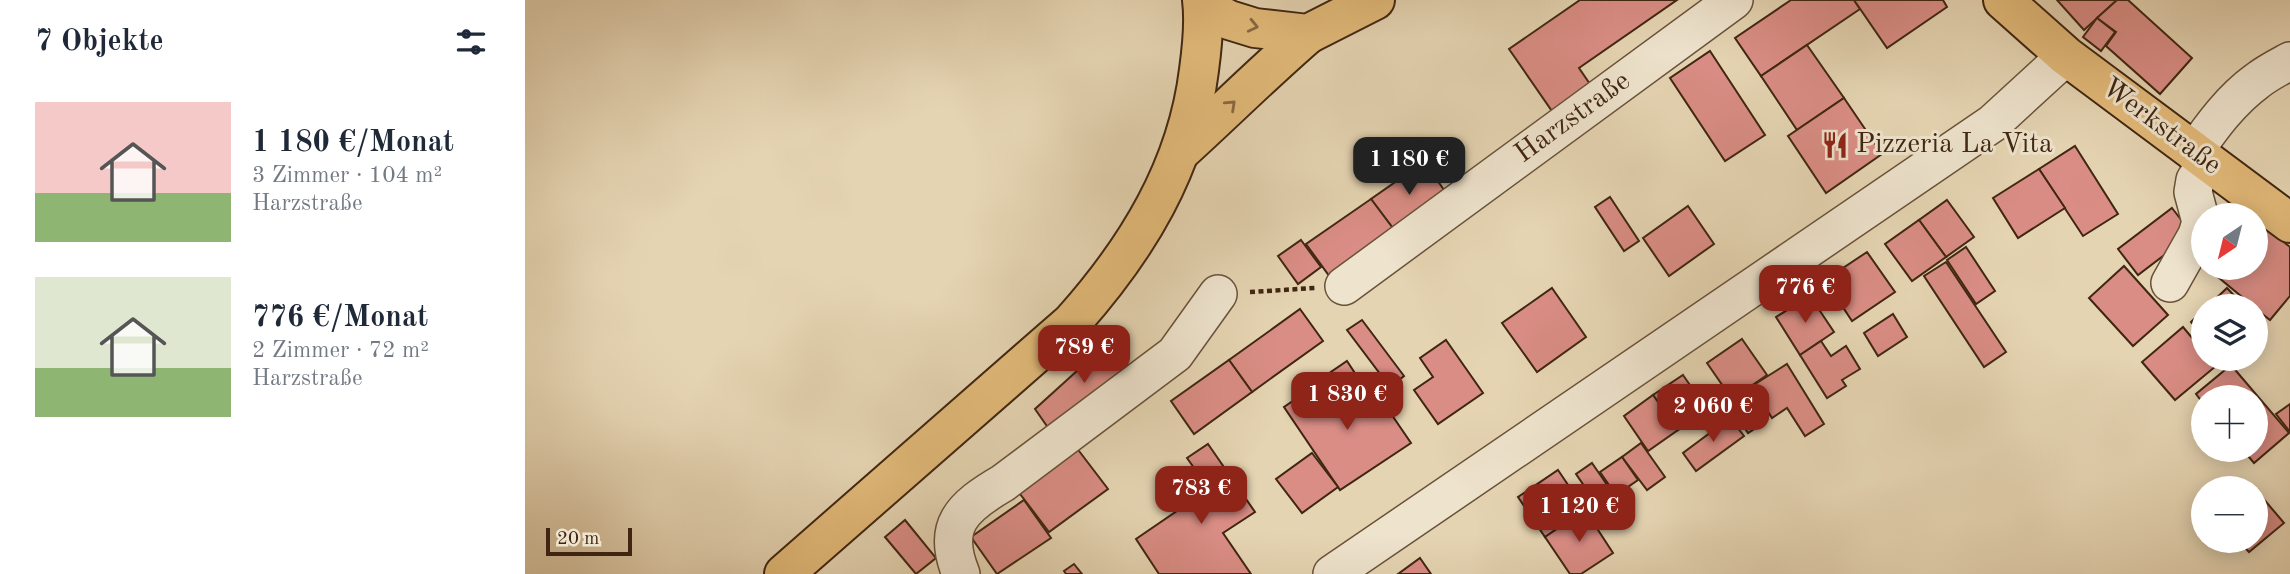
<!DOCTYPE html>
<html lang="de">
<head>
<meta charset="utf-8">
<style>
  body { margin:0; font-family:"Old Standard TT",serif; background:#f6f6f7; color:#1f2937; height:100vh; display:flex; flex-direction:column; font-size:26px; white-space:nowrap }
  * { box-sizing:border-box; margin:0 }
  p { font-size:23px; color:#747a83 }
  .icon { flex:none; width:38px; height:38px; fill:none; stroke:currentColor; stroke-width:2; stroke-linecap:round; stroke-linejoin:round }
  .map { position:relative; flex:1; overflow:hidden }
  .sheet { display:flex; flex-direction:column; background:#fff; width:525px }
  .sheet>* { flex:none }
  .needle { width:46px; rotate:215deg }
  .controls { position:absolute; left:1666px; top:203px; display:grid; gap:14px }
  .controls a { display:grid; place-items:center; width:77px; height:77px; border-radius:50%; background:#fff; box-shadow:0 4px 18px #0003; font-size:35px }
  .scale { position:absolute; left:21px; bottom:18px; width:86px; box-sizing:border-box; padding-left:7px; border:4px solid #402612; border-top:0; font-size:19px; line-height:24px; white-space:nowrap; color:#402612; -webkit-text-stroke:5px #eee3cd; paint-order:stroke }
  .price { position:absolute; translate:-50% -60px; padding:0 16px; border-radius:14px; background:#8f2418; color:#fff; font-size:23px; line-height:46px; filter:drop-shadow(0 2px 4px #0008) }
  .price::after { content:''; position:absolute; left:50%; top:42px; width:21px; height:16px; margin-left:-10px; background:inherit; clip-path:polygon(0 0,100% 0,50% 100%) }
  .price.selected { background:#222; color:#fff }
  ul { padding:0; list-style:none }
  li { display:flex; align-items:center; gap:21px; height:175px; padding:0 35px }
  li span { display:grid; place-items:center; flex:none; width:196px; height:140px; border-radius:0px; color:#555 }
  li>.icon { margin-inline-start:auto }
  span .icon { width:84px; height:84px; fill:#fffc; stroke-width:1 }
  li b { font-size:30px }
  h2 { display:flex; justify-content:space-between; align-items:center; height:84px; padding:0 35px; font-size:30px }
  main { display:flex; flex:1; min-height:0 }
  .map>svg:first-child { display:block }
  .building { fill:#da8d85; stroke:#402612; stroke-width:2 }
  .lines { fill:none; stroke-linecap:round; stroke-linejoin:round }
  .minor-casing { stroke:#69523a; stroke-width:40 }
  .major-casing { stroke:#402612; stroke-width:42 }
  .path { stroke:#402612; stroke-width:4.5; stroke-dasharray:5 3.5; stroke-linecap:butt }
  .minor { stroke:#eee3cd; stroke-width:37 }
  .major { stroke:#e2ba79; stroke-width:38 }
  .oneway { stroke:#896940 }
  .labels { text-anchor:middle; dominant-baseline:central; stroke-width:6; stroke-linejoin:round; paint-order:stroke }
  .street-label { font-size:28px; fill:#402612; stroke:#eee3cd }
  .poi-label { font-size:28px; fill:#402612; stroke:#eee3cd; text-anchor:start }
</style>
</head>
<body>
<main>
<section class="sheet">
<h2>7 Objekte<svg class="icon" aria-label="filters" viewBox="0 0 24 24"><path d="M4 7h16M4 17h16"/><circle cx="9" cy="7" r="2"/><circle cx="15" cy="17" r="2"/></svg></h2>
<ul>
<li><span style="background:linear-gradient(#f6c9c9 65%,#8fb573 0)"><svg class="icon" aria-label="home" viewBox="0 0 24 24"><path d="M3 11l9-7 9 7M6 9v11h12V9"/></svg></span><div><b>1 180 €/Monat</b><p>3 Zimmer · 104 m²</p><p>Harzstraße</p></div></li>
<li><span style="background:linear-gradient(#dfe7d0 65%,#8fb573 0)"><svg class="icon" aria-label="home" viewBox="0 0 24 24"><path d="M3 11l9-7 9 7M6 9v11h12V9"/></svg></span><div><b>776 €/Monat</b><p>2 Zimmer · 72 m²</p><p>Harzstraße</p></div></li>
</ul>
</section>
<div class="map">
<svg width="1765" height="574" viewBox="0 0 1765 574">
  <rect width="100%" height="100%" fill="#e5d4b2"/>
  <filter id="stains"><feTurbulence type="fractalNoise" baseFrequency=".00286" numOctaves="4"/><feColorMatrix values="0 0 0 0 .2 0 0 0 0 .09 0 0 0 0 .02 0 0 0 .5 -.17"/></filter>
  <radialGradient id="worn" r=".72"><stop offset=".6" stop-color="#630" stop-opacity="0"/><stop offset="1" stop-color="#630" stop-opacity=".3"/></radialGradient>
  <g class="building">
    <polygon points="1055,0 1152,0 1054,68 1067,87 1029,114 984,49"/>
    <polygon points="1266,0 1329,0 1335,9 1236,76 1210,38"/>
    <polygon points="1329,0 1418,0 1422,7 1362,48"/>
    <polygon points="1532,0 1592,0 1559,30"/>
    <polygon points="1592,0 1603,0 1667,58 1635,94 1581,46 1591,32 1572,18"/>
    <polygon points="1572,18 1590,32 1576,51 1558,37"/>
    <polygon points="1282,45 1319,98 1272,130 1236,76"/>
    <polygon points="1185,51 1240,135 1200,161 1145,78"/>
    <polygon points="1319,98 1357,154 1301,193 1263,136"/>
    <polygon points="1550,146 1593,214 1558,236 1514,169"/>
    <polygon points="899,162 922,194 870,231 846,199"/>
    <polygon points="1514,169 1540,208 1493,238 1468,198"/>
    <polygon points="1085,197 1114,241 1099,251 1070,207"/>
    <polygon points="846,199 870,231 805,277 781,244"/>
    <polygon points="1422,200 1449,237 1421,257 1394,220"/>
    <polygon points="1709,200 1727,215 1696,215"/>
    <polygon points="1163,206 1189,244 1144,276 1118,238"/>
    <polygon points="1647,208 1667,234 1613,275 1593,249"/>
    <polygon points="1731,219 1765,247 1765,296 1745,320 1731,309 1731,306 1728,306 1682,268 1731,268"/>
    <polygon points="1394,220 1421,257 1387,281 1360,244"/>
    <polygon points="776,240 796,267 773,284 753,256"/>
    <polygon points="1441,247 1470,291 1451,304 1422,260"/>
    <polygon points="1342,252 1370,292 1327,321 1300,280"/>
    <polygon points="1421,262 1481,352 1459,367 1399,276"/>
    <polygon points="1599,266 1643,315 1608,346 1564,298"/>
    <polygon points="1027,288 1061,337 1012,372 977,323"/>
    <polygon points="1702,288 1719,306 1683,306"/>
    <polygon points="1285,296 1309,332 1275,355 1251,317"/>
    <polygon points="775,309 798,341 727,392 704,360"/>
    <polygon points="1678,310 1678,335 1666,322"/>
    <polygon points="1368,314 1382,337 1353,356 1339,333"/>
    <polygon points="837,320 879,376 865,387 822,330"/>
    <polygon points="1658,327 1678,351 1678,359 1685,359 1691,366 1650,400 1617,362"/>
    <polygon points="1217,339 1242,375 1207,399 1182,363"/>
    <polygon points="921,340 958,393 913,424 889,390 908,377 895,358"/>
    <polygon points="585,341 606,370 524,429 510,409"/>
    <polygon points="1296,341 1306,356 1321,346 1335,369 1317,380 1321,386 1302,398 1275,355"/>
    <polygon points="704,360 727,392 669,434 646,401"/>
    <polygon points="822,361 843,393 821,407 800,376"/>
    <polygon points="1262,364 1299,424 1280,436 1262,408 1247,418 1227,386"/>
    <polygon points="1706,365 1764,433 1729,463 1718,450 1731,450 1731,397 1678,397 1678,403 1671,394"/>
    <polygon points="1158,375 1182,410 1153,430 1128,395"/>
    <polygon points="800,379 821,409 849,389 886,443 815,490 759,407"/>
    <polygon points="1220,392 1240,422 1223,433 1203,403"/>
    <polygon points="1128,395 1153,430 1123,451 1099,416"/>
    <polygon points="1765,404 1765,432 1751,414"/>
    <polygon points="1205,418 1219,436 1171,471 1158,453"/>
    <polygon points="1116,443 1140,477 1122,490 1097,457"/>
    <polygon points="683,444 730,512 698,533 726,574 634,574 611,539 684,489 662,458"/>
    <polygon points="551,447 583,489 524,532 492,490"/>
    <polygon points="787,453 813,487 777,513 751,479"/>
    <polygon points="1097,457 1113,480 1091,495 1075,472"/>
    <polygon points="1067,463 1089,495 1073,506 1051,474"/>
    <polygon points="1033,470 1060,510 1020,537 993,497"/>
    <polygon points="1731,490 1759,523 1724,552 1714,541 1731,541"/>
    <polygon points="499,500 526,538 472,574 446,537"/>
    <polygon points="1060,510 1088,553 1056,574 1045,574 1020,537"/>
    <polygon points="380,520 411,558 391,574 360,537"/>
    <polygon points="895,558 906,574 873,574"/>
    <polygon points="549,564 557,574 541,574 539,571"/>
  </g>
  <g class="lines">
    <defs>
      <g id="minor">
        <path d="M1669 152C1687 126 1706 100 1732 81 1742 73 1754 67 1765 61"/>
        <polyline points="1645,283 1672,235 1676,222 1668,192 1670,180 1682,162"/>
        <polyline points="819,286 1209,0"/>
        <path d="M436 574C416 526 437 507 478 483L650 354 693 294"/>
        <polyline points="807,574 1468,123 1541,56"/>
      </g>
      <g id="major">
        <polyline points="1478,0 1541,56 1765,223"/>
        <polyline points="678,6 704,20 730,28 783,34 850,0"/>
        <path d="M656 151C699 112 739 72 783 34"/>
        <path d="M259 574 547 322C612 249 662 168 674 70 677 48 680 23 677 0"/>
      </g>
    </defs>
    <use href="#minor" class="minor-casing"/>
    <use href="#major" class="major-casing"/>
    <polyline class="path" points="725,292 790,288"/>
    <use href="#minor" class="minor"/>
    <use href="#major" class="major"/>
  </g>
  <defs><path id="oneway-chevron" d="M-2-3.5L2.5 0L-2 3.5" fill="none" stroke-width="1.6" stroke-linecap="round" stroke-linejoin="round" transform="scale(1.75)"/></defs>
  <g class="oneway">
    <use href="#oneway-chevron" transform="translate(728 26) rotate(13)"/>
    <use href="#oneway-chevron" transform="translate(706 105) rotate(-43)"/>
  </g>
  <defs>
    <symbol id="restaurant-bare" viewBox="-9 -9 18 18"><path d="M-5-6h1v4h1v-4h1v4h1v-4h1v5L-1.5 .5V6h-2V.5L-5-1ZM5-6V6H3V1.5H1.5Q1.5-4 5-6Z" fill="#8f2418" stroke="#eee3cd" stroke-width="2.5" paint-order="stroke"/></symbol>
  </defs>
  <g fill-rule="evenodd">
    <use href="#restaurant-bare" x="1291" y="126" width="38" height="38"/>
  </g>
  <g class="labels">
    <g class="street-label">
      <text transform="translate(1048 118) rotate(-36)">Harzstraße</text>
      <text transform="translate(1636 127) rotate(37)">Werkstraße</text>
    </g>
    <g class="poi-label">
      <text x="1331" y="145">Pizzeria La Vita</text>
    </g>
  </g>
  <rect width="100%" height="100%" filter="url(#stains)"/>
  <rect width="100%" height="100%" fill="url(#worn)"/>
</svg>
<div class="controls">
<a><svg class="needle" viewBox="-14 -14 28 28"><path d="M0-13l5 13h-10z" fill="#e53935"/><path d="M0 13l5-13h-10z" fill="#747a83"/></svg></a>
<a><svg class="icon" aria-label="layers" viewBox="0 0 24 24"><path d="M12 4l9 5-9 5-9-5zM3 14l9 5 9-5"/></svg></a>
<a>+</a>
<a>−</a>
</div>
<div class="scale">20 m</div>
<b class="price selected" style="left:884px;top:197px">1 180 €</b>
<b class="price" style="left:1280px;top:325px">776 €</b>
<b class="price" style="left:559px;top:385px">789 €</b>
<b class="price" style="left:822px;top:432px">1 830 €</b>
<b class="price" style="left:1188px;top:444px">2 060 €</b>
<b class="price" style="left:676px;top:526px">783 €</b>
<b class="price" style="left:1054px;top:544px">1 120 €</b>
</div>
</main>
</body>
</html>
